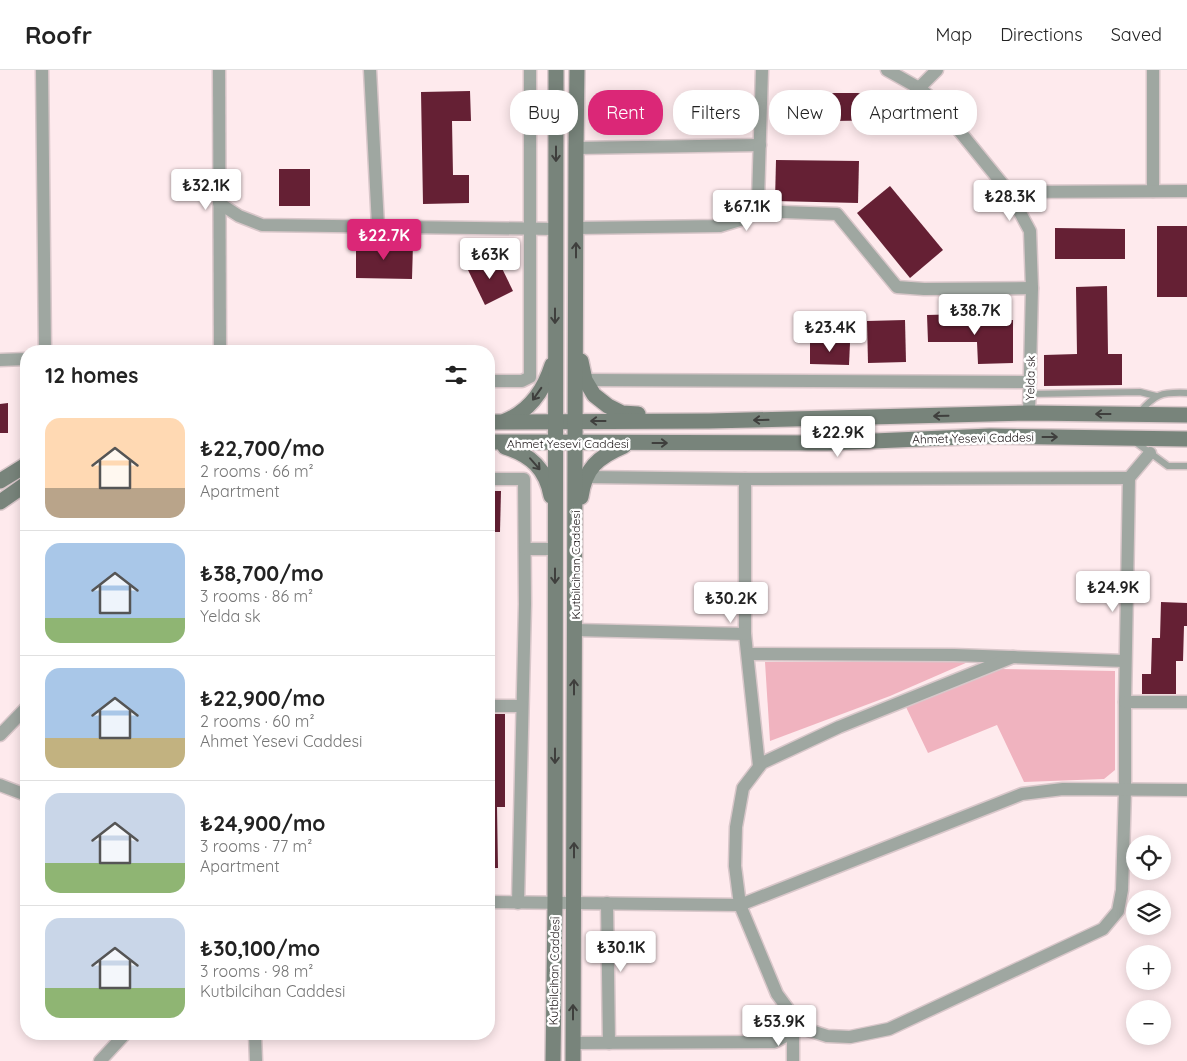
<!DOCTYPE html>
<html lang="en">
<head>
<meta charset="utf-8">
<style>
  body { margin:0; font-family:Quicksand,sans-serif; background:#f2f2f2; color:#222; height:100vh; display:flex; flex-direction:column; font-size:19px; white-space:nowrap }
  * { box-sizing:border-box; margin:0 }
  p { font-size:16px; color:#767676 }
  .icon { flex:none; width:28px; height:28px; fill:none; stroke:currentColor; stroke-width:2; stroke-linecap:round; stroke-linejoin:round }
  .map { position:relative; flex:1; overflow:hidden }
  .side { position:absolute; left:20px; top:275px; width:475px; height:695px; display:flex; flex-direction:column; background:#fff; border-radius:20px; box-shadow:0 2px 12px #0003 }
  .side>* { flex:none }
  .hud { position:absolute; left:510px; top:20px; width:475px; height:45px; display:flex; gap:10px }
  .fabs { position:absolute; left:1126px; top:765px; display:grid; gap:10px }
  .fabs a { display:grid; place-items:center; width:45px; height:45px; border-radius:50%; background:#fff; box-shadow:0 2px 12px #0003; font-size:25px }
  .price { position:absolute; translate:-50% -42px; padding:0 11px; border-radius:5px; background:#fff; color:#222; font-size:16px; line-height:32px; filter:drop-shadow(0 1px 2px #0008) }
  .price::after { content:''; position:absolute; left:50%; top:30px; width:15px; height:11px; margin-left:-8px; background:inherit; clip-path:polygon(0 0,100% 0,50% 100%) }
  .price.on { background:#db2777; color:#fff }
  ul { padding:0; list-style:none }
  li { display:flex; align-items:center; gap:15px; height:125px; padding:0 25px }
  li+li { border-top:1px solid #e0e0e0 }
  li span { display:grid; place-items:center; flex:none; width:140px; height:100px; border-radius:15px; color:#555 }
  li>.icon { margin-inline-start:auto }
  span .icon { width:60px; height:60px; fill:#fffc; stroke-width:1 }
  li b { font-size:21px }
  h2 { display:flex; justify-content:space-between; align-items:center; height:60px; padding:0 25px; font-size:21px }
  .chip { padding:0 18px; border-radius:20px; background:#fff; box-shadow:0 2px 12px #0003; font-size:18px; line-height:45px }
  .chip.on { background:#db2777; color:#fff }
  header { display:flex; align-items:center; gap:30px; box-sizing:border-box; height:70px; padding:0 25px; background:#fff; border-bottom:1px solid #e0e0e0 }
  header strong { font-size:24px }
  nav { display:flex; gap:28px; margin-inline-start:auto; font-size:18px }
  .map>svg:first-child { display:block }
  .green { fill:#f0b3bf }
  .building { fill:#652034 }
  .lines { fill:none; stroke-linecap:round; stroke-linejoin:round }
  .lane-casing { stroke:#d9c7ca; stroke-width:9 }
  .street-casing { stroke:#d9c7ca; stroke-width:15 }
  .secondary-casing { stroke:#d9c7ca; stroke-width:18 }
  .lane { stroke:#9fa7a1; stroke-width:6 }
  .street { stroke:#9fa7a1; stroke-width:12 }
  .secondary { stroke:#78847b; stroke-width:15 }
  .oneway { stroke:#3f3f3d }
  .labels { text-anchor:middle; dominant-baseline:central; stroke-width:5; stroke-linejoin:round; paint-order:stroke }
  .street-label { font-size:12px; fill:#191113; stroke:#fff }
</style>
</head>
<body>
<header>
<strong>Roofr</strong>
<nav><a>Map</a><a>Directions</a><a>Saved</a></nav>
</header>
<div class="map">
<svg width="1187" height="991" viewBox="0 0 1187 991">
  <rect width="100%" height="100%" fill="#feeaed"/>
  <g class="green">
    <polygon points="765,592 968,592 890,626 770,671"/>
    <polygon points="999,599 1115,601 1115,700 1104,709 1024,712 997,655 928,683 906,637"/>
  </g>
  <g class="building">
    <polygon points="470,21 471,51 452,51 453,105 469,105 469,133 423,134 421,22"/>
    <polygon points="832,23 898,23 898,50 832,51"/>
    <polygon points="776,90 859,91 858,133 775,131"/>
    <rect x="279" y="99" width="31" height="37"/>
    <polygon points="890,116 943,180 910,208 857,143"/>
    <rect x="1157" y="156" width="30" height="71"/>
    <polygon points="1055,158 1125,159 1125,189 1055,189"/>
    <polygon points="356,173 413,174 412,209 356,208"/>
    <polygon points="496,186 513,221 485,235 468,200"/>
    <polygon points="1107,216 1108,284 1122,284 1122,315 1044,316 1044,285 1077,284 1076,217"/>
    <polygon points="964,244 964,250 1013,250 1013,293 978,294 977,272 928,272 927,245"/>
    <polygon points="905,250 906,292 868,293 867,251"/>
    <polygon points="810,272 850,273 849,295 810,294"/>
    <polygon points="8,333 8,363 0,363 0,334"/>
    <polygon points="489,421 501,421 500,462 489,462"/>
    <polygon points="1161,532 1187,533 1187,556 1184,556 1183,591 1176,591 1176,624 1142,624 1142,604 1151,604 1152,568 1160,568"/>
    <polygon points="489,644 505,644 505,737 497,737 498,798 489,798"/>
  </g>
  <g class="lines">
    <defs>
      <g id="lane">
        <polyline points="1030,324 1140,322 1156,326"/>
        <path d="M1139 343C1155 324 1161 322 1187 323"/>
        <polyline points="1134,371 1168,396 1187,396"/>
      </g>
      <g id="street">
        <polyline points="42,0 45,281"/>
        <polyline points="219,0 220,281"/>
        <polyline points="370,0 378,156"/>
        <polyline points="887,0 919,18 935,31 1009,122 1030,161 1032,218 1029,343"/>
        <polyline points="1153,0 1153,121"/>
        <polyline points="919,18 937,0"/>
        <polyline points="576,78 760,75"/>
        <polyline points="1009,122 1187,121"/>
        <polyline points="219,133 239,146 262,155 555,159"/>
        <polyline points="753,141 837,144 897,217 924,219 1032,218"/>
        <polyline points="576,158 720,156 740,150 753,141 758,130 762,0"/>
        <polyline points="0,290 26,289"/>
        <polyline points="585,310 1030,312"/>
        <polyline points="489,311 522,311 530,307 530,0"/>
        <polyline points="586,407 745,409 1129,408"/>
        <polyline points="489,409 524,409 525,534 518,833"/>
        <polyline points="745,409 745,564 759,696"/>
        <polyline points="525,479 555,479"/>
        <polyline points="575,560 745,564"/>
        <polyline points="748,584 954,585 1125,591"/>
        <polyline points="1013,587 839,657 762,693 743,718 736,757 735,796 740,835 777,924 802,958 827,966 850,967 889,959 1103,859 1118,841 1122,820 1125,720 1125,632 1129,408 1150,383"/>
        <polyline points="1125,632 1187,632"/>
        <polyline points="489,636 522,636"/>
        <polyline points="0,665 26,638"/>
        <polyline points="0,715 26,725"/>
        <polyline points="489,832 740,835 1022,724 1063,719 1187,720"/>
        <polyline points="607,833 609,973"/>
        <polyline points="255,964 256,991"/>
        <polyline points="573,973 774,972 802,958"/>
        <polyline points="100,991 125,964"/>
        <polyline points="793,991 793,962"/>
      </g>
      <g id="secondary">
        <polyline points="581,291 585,310 594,325 608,336 622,343 638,344"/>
        <path d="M505 351C530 341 544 320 552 295"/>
        <polyline points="489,352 709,351 1029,343 1187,345"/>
        <polyline points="489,372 827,373 990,366 1187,369"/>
        <path d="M505 377C531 385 546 399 551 426"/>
        <polyline points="0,411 26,395"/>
        <path d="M581 427C585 398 598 387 624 376"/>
        <polyline points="0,432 26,414"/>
        <polyline points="553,991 555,833 556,0"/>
        <polyline points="573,991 576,78 577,0"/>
      </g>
    </defs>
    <use href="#lane" class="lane-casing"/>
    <use href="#street" class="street-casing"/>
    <use href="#secondary" class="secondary-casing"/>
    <use href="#lane" class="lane"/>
    <use href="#street" class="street"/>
    <use href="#secondary" class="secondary"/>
  </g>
  <defs><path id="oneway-shaft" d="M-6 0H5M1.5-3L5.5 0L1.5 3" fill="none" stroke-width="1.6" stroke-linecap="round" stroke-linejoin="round" transform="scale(1.25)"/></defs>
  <g class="oneway">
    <use href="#oneway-shaft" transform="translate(556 84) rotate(90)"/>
    <use href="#oneway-shaft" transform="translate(576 180) rotate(-90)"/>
    <use href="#oneway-shaft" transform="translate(555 246) rotate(90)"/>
    <use href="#oneway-shaft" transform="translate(537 324) rotate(125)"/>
    <use href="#oneway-shaft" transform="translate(1103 344) rotate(-180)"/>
    <use href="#oneway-shaft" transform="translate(941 346) rotate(179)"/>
    <use href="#oneway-shaft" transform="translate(761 350) rotate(179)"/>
    <use href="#oneway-shaft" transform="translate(598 351) rotate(180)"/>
    <use href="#oneway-shaft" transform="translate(1050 367)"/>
    <use href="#oneway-shaft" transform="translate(660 373)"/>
    <use href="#oneway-shaft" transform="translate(535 394) rotate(49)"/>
    <use href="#oneway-shaft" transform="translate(555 506) rotate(90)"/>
    <use href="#oneway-shaft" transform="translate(574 617) rotate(-90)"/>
    <use href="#oneway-shaft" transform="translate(555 686) rotate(90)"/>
    <use href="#oneway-shaft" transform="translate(574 780) rotate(-90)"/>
    <use href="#oneway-shaft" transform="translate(573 942) rotate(-90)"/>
  </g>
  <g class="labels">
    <g class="street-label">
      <text transform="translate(1030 308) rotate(-89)">Yelda sk</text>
      <text transform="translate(973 368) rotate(-1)">Ahmet Yesevi Caddesi</text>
      <text x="568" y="373">Ahmet Yesevi Caddesi</text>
      <text transform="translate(575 495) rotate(-90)">Kutbilcihan Caddesi</text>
      <text transform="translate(554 901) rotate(-89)">Kutbilcihan Caddesi</text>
    </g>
  </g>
</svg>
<div class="fabs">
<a><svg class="icon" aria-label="locate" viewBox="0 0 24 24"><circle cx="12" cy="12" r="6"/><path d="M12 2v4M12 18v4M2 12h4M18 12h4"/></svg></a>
<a><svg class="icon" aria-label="layers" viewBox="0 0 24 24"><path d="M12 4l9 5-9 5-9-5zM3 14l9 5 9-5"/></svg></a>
<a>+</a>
<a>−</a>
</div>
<b class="price" style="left:206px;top:141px">₺32.1K</b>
<b class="price" style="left:1010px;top:152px">₺28.3K</b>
<b class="price" style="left:747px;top:162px">₺67.1K</b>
<b class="price on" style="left:384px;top:191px">₺22.7K</b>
<b class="price" style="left:490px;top:210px">₺63K</b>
<b class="price" style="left:975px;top:266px">₺38.7K</b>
<b class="price" style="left:830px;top:283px">₺23.4K</b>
<b class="price" style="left:838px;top:388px">₺22.9K</b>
<b class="price" style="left:1113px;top:543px">₺24.9K</b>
<b class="price" style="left:731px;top:554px">₺30.2K</b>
<b class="price" style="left:621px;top:903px">₺30.1K</b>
<b class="price" style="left:779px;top:977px">₺53.9K</b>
<div class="hud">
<a class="chip">Buy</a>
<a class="chip on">Rent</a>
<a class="chip">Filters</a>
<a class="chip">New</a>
<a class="chip">Apartment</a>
</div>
<section class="side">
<h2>12 homes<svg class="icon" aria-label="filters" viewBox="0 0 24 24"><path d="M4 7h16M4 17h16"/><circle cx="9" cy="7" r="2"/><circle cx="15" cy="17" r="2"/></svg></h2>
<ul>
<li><span style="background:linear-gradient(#ffd9b3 70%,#b9a48a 0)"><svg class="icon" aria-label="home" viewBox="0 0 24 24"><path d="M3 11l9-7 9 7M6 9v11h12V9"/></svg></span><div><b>₺22,700/mo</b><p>2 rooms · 66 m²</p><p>Apartment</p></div></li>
<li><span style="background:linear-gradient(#a9c7e8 75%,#8fb573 0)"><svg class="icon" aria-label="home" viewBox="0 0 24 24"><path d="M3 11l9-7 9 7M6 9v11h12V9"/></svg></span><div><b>₺38,700/mo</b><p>3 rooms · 86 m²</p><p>Yelda sk</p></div></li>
<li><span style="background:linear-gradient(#a9c7e8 70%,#c2b280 0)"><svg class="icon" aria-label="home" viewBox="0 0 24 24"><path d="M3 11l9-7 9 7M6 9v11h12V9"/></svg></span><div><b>₺22,900/mo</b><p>2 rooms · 60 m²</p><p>Ahmet Yesevi Caddesi</p></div></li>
<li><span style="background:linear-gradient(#c9d6e8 70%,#8fb573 0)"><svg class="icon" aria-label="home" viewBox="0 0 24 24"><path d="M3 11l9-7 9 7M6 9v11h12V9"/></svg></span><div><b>₺24,900/mo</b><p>3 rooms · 77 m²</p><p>Apartment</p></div></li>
<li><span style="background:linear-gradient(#c9d6e8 70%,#8fb573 0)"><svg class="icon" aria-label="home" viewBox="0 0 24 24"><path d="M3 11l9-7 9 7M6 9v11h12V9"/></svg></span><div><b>₺30,100/mo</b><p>3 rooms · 98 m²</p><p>Kutbilcihan Caddesi</p></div></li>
</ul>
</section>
</div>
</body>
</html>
